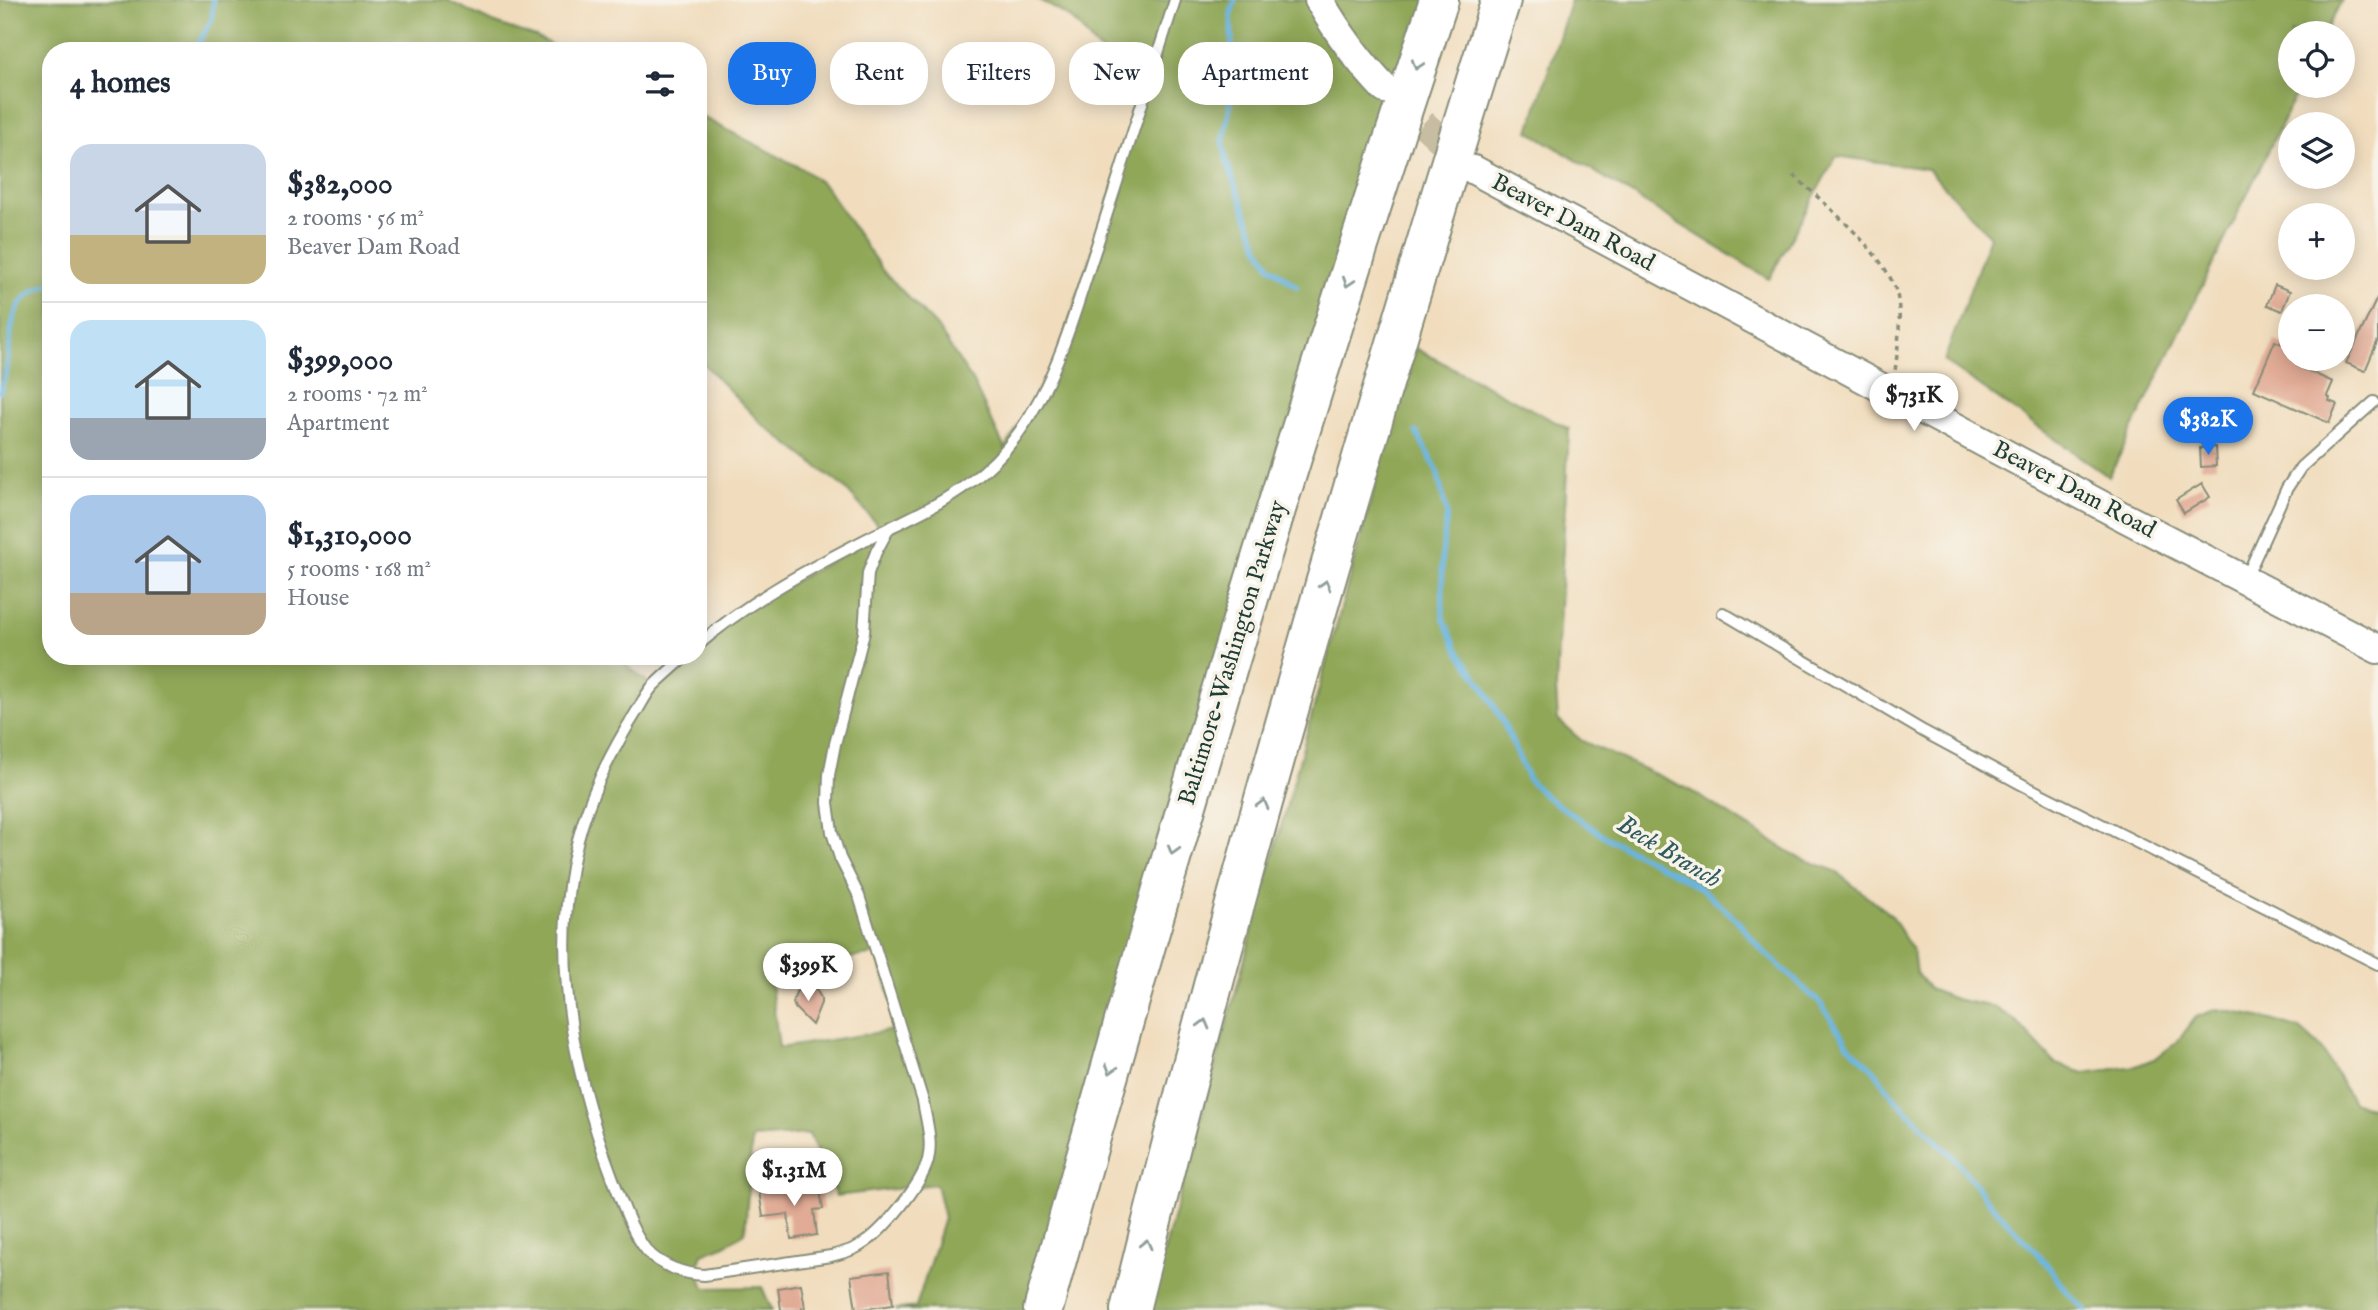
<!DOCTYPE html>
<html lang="en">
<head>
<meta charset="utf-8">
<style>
  body { margin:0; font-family:"IM FELL English",serif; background:#f2f2f3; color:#1f2937; height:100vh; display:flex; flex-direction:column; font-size:26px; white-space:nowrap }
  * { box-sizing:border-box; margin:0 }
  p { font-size:23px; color:#747a83 }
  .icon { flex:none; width:38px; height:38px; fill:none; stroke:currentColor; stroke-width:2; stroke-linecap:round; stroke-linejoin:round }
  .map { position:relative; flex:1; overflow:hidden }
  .drawer { position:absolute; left:42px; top:42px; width:665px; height:623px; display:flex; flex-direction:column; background:#fff; border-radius:28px; box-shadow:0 4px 18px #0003 }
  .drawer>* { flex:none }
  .banner { position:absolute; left:728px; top:42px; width:665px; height:63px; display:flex; gap:14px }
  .tools { position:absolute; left:2278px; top:21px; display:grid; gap:14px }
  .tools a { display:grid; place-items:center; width:77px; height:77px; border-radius:50%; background:#fff; box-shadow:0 4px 18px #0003; font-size:35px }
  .price { position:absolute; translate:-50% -60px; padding:0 16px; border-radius:24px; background:#fff; color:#222; font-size:23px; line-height:46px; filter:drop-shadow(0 2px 4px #0008) }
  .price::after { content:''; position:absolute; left:50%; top:42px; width:21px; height:16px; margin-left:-10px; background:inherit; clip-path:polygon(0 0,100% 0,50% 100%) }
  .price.on { background:#1a73e8; color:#fff }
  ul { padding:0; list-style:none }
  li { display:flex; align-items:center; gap:21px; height:175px; padding:0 28px }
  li+li { border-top:2px solid #e0e1e3 }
  li span { display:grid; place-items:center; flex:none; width:196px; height:140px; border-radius:21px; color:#555 }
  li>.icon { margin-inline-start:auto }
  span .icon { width:84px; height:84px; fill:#fffc; stroke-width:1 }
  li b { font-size:30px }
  h2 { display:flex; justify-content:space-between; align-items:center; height:84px; padding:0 28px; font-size:30px }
  .chip { padding:0 24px; border-radius:28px; background:#fff; box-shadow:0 4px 18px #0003; font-size:24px; line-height:63px }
  .chip.on { background:#1a73e8; color:#fff }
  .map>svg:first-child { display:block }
  .forest { fill:#90a759; stroke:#587246; stroke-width:2; fill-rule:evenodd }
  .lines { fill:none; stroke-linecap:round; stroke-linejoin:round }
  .stream { stroke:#67b5e1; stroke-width:5 }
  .building { fill:#e1ab95 }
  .tertiary-tunnel { stroke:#c7bda2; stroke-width:28; stroke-dasharray:28 14; stroke-linecap:butt }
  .service-casing { stroke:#888d79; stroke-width:14 }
  .tertiary-casing { stroke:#888d79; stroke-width:32 }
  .motorway-casing { stroke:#888d79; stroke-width:42 }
  .path { stroke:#888d79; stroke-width:3.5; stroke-dasharray:5 5; stroke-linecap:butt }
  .service { stroke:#fff; stroke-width:10 }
  .tertiary { stroke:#fff; stroke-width:28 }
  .motorway { stroke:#fff; stroke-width:38 }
  .oneway { stroke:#8f9e9a }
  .labels { text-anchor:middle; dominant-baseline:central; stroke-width:7; stroke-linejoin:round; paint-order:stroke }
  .street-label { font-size:24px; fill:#1f3d34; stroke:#f7f3e8 }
  .water-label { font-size:26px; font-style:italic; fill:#315b5f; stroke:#f7f3e8 }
</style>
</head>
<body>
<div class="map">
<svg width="2378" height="1310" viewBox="0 0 2378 1310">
  <rect width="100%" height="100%" fill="#f7f3e8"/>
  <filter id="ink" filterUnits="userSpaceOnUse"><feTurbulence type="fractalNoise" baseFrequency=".0143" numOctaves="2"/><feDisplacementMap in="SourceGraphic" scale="14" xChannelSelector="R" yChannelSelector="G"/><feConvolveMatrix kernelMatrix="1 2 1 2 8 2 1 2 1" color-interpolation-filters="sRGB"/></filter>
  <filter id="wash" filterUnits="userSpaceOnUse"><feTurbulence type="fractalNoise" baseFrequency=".00686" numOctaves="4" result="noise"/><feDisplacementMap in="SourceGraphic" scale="28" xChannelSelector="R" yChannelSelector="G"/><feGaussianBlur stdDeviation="1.57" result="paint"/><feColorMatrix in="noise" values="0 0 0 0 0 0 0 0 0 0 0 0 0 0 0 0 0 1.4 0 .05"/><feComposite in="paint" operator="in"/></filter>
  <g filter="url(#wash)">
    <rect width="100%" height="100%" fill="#f1ddbe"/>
    <g class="forest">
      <path d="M0 0H447L492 22 536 37 564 51H51V656H614L653 686 686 656H698V645L748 608 883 531 845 488 761 423 698 358V115L803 169 825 186 883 271 937 327 973 382 1005 449 1058 356 1154 65C1138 60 1120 62 1106 55 1092 47 1087 34 1076 23 1066 13 1051 7 1039 0H1439L1027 1310H895L916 1307 944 1218 936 1184 836 1196 809 1134 752 1138 745 1233 725 1245 702 1254C697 1267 698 1276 705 1288L762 1287 772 1310H0ZM877 954 900 1029 779 1048 769 969Z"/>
      <polygon points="1571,0 2342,0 2325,33 2291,33 2291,86 2300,86 2109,477 1944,361 1990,236 1928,169 1836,156 1769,279 1529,131"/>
      <polygon points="1413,347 1569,429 1556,688 1558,720 1582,741 1686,788 1798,857 1835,871 1893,917 1913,951 1916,973 1929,989 1955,999 1994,1007 2016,1021 2056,1064 2084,1073 2136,1066 2156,1058 2177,1042 2196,1017 2217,1009 2264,1018 2300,1029 2321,1048 2353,1102 2378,1111 2378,1310 1148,1310"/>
    </g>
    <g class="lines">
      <g class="stream">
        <polyline points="1235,0 1231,13 1233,89 1223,143 1227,163 1258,245 1270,266 1297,287"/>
        <polyline points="194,51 212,19 213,0"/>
        <path d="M0 392C3 383 6 374 7 365 13 328 7 296 51 284"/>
        <polyline points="1416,432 1437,470 1447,514 1442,554 1443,617 1457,649 1484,688 1503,722 1529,780 1545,796 1607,838 1689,881 1709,895 1736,919 1760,948 1821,1004 1849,1046 1874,1070 1896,1100 1955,1159 1990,1203 2046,1263 2067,1293 2086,1310"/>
      </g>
    </g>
    <g id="blocks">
      <g class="building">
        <polygon points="2275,285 2290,291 2282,311 2267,305"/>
        <polygon points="2378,296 2378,340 2365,371 2346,363"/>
        <polygon points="2275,341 2291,348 2291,359 2300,359 2297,366 2333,382 2327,396 2330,398 2329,401 2337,404 2329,423 2254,390"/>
        <polygon points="2215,447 2216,466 2201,467 2200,448"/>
        <polygon points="2202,484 2210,497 2184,513 2176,500"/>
        <polygon points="805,987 816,989 821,998 821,1003 812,1025 795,1008 793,1003 796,992"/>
        <polygon points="819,1184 823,1209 814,1210 817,1235 791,1239 788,1214 763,1217 759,1191"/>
        <polygon points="889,1271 893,1305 856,1310 851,1276"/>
        <polygon points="801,1284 805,1307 802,1308 802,1310 781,1310 778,1288"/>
      </g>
    </g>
  </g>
  <g filter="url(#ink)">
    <use href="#blocks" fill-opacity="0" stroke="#888d79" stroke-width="2"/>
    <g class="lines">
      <polyline class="tertiary-tunnel" points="1392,95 1465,162"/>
      <defs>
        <g id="service">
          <polyline points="2245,580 2287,488 2301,467 2374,402"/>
          <polyline points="1723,613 1923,731 2023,785 2378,964"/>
          <path d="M698 645C746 603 803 572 859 543 901 521 946 504 983 472 1048 417 1070 325 1096 248 1123 165 1149 82 1175 0"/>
          <path d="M686 656C675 666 664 675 654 685 647 692 642 703 637 711 606 759 582 811 572 867 553 972 576 1081 613 1179 622 1202 631 1231 647 1251 661 1266 684 1274 704 1275L831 1256C842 1253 852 1251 861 1245 883 1232 922 1184 928 1160 933 1141 926 1120 923 1101L859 896 840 858 832 832 828 803 829 775 835 744 864 633 868 573 876 552 889 528"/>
        </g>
        <g id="tertiary">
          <path d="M1319 0C1338 33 1359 62 1385 89"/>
          <polyline points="1474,170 2114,512 2378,649"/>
        </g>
        <g id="motorway">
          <path d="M1043 1310C1164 870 1295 433 1439 0"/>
          <path d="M1130 1310C1206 998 1293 688 1385 380 1423 253 1461 126 1501 0"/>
        </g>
      </defs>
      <use href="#service" class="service-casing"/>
      <use href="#tertiary" class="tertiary-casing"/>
      <use href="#motorway" class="motorway-casing"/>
      <path class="path" d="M1794 175C1824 204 1893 259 1898 300 1901 322 1898 348 1895 371"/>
      <use href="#service" class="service"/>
      <use href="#tertiary" class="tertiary"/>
      <use href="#motorway" class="motorway"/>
    </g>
    <defs><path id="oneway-chevron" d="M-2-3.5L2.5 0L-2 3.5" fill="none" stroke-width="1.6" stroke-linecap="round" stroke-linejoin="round" transform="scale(1.75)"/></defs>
    <g class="oneway">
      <use href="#oneway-chevron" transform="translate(1417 65) rotate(108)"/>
      <use href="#oneway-chevron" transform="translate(1348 282) rotate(108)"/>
      <use href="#oneway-chevron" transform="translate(1325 585) rotate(-74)"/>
      <use href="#oneway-chevron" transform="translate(1263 804) rotate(-75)"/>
      <use href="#oneway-chevron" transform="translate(1173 850) rotate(106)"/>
      <use href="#oneway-chevron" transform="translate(1204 1024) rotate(-75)"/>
      <use href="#oneway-chevron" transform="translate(1111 1069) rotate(106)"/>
      <use href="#oneway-chevron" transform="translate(1146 1244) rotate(-76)"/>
    </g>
  </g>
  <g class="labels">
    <g class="street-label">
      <text transform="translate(1573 223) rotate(28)">Beaver Dam Road</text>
      <text transform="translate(2074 490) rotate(28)">Beaver Dam Road</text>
      <text transform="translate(1233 653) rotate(-73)">Baltimore-Washington Parkway</text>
    </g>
    <g class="water-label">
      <text transform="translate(1669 852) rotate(31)">Beck Branch</text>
    </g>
  </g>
</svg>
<div class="tools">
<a><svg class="icon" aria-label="locate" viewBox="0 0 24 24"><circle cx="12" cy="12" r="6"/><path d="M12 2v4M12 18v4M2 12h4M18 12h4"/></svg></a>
<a><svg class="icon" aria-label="layers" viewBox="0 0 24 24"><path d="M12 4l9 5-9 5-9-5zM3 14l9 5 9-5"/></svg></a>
<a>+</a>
<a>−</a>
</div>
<b class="price" style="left:1914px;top:433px">$731K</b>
<b class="price on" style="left:2208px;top:457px">$382K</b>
<b class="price" style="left:808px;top:1003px">$399K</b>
<b class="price" style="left:794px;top:1208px">$1.31M</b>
<div class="banner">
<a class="chip on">Buy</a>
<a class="chip">Rent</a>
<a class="chip">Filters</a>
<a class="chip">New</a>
<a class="chip">Apartment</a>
</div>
<section class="drawer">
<h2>4 homes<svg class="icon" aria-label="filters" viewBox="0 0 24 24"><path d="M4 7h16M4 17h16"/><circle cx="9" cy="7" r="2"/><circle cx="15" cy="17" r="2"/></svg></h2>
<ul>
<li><span style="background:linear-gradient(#c9d6e8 65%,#c2b280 0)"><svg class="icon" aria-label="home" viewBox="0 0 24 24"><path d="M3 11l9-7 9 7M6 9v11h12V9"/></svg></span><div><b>$382,000</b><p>2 rooms · 56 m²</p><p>Beaver Dam Road</p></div></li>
<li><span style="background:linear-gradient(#bfe0f5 70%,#9aa5b1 0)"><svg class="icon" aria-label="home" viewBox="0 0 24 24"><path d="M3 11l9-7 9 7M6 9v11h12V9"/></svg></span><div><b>$399,000</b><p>2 rooms · 72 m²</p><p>Apartment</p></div></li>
<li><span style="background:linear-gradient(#a9c7e8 70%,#b9a48a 0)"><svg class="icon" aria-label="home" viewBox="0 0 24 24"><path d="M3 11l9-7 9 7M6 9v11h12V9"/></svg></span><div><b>$1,310,000</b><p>5 rooms · 168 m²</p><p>House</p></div></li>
</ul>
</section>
</div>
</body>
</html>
